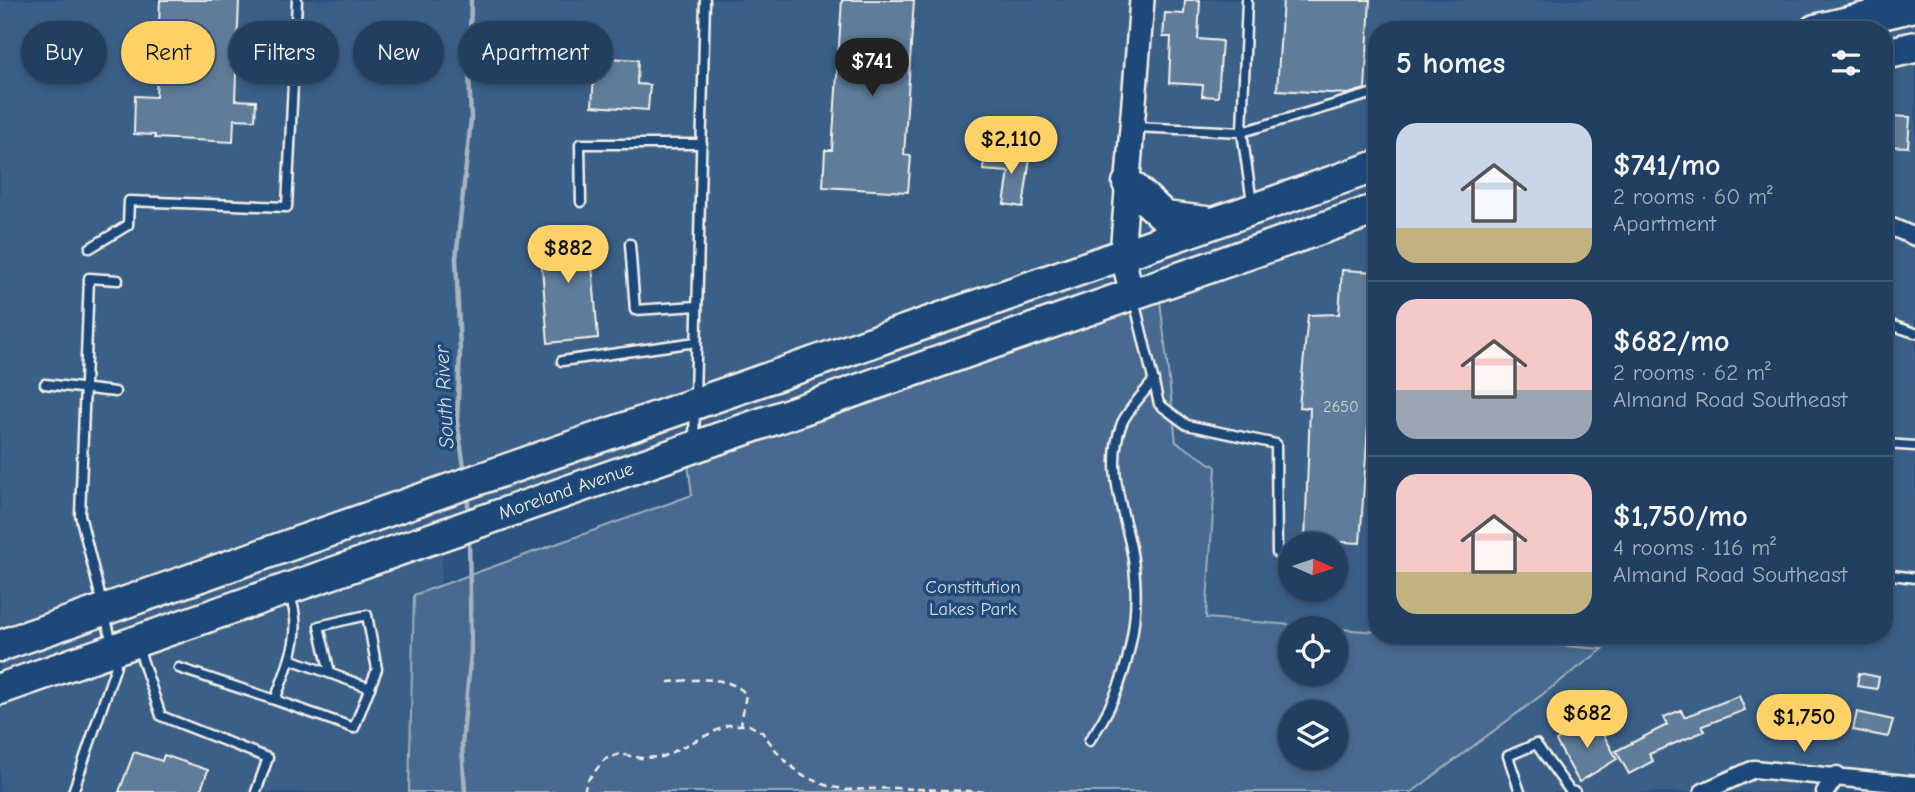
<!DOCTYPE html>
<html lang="en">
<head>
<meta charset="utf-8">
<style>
  body { margin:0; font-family:"Comic Neue",sans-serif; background:#2d4a6a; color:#f1f3f6; height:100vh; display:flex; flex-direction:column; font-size:26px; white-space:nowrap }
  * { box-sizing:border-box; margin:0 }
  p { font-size:23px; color:#a2afbd }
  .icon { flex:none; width:38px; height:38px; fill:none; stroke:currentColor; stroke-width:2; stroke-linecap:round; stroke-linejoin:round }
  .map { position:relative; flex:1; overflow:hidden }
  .details { position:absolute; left:1368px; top:21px; width:525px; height:623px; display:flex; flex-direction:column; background:#213f61; border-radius:28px; box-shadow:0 4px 10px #0003,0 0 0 2px #3e5876 }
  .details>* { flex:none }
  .guide { position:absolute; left:21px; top:21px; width:665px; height:63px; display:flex; gap:14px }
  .needle { width:46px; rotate:93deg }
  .controls { position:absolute; left:1278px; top:532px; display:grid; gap:14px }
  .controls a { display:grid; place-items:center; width:70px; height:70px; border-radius:50%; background:#213f61; box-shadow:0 4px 10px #0003,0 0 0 2px #3e5876; font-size:35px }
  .price { position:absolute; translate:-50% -60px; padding:0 16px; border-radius:24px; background:#ffd166; color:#111; font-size:23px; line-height:46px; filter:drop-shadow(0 2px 4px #0008) }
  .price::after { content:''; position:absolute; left:50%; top:42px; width:21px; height:16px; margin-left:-10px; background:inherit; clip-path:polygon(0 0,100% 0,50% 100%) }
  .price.on { background:#222; color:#fff }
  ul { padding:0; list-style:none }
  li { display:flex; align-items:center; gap:21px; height:175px; padding:0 28px }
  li+li { border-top:2px solid #3e5876 }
  li span { display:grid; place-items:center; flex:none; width:196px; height:140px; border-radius:21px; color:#555 }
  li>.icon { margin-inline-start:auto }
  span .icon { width:84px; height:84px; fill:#fffc; stroke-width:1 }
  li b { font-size:30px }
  h2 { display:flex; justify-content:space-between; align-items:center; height:84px; padding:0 28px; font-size:30px }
  .tag { padding:0 24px; border-radius:32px; background:#213f61; box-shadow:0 4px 10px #0003,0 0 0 2px #3e5876; font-size:24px; line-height:63px }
  .tag.on { background:#ffd166; color:#111 }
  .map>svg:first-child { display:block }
  .built { fill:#3b6088; fill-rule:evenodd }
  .green { fill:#496b90; stroke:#9eaebc; stroke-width:2; fill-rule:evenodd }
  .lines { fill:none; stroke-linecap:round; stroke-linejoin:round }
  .stream { stroke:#a7b4c0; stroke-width:4.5 }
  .building { fill:#5e7b9a; stroke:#f4f1e8; stroke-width:2 }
  .lane-casing { stroke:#f4f1e8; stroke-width:13 }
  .street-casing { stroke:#f4f1e8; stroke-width:21 }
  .secondary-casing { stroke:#f4f1e8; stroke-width:28 }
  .highway-casing { stroke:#f4f1e8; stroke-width:35 }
  .path { stroke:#f4f1e8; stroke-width:2.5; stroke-dasharray:7 5; stroke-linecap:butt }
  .lane { stroke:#1f4a7a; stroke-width:8 }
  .street { stroke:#1f4a7a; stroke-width:16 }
  .secondary { stroke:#1f4a7a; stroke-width:23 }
  .highway { stroke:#1f4a7a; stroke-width:30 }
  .labels { text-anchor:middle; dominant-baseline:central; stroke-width:7; stroke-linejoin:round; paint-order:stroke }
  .number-label { font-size:16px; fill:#ced4d4 }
  .street-label { font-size:19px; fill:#f4f1e8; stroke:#1f4a7a }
  .park-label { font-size:19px; fill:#dadddb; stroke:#1f4a7a }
  .water-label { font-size:21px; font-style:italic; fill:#dadddb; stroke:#1f4a7a }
</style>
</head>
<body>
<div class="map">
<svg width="1915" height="792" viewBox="0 0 1915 792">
  <rect width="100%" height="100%" fill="#2c5481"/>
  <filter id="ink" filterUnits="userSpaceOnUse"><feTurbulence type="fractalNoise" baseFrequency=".0143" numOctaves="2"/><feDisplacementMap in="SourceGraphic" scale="14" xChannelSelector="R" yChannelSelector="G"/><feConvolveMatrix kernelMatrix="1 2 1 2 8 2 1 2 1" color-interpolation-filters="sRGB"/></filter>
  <g filter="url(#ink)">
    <path class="built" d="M0 0H1915V779L1804 770 1796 792H1412L1602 650 1425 635H1885V30H1377V632L1197 617 1160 301 688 464 444 535 424 792H0ZM1290 544H1335V590H1290Z"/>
    <path class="green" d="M1160 300 1176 442 1216 467 1206 618 1377 632V635H1425L1603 649 1412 792H409L414 595 692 495 688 464ZM1290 628H1335V674H1290ZM1290 712H1335V758H1290Z"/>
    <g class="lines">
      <g class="stream">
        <polyline points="465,473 457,421 460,351 456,258 471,119 469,73 471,0"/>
        <polyline points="468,496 468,515"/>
        <polyline points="465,792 462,745 471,652 469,538"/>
      </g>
    </g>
    <g class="building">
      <polygon points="160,0 239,0 235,100 256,101 255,120 234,119 233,142 155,138 155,135 134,134 135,96 156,97"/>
      <polygon points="842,0 914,0 904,155 911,156 908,192 823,187 825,150 832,150"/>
      <polygon points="1185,0 1200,0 1198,39 1222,41 1218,97 1202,96 1203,85 1169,83 1171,37 1163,37 1165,13 1184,14"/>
      <polygon points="1283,0 1370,0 1365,89 1348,94 1277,90"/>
      <polygon points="595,57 638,60 637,84 650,85 648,110 592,106"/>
      <polygon points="1885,116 1910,117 1908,147 1885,146"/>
      <polygon points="984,156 1030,158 1023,207 1004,204 1009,172 983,170"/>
      <polygon points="589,227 598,338 548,343 539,230"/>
      <polygon points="1342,270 1377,272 1377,411 1369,411 1360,543 1305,540 1310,408 1299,407 1308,315 1339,314"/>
      <polygon points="1859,673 1879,677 1877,689 1857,686"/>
      <polygon points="1739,696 1745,710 1702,726 1705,731 1649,754 1653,761 1629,774 1616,751 1667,725 1664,717 1681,710 1684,717"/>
      <polygon points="1857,712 1893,720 1888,737 1853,730"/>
      <polygon points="1594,718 1617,759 1579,782 1556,741"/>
      <polygon points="134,752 162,761 164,755 208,770 200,792 119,792"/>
    </g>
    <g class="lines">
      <defs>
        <g id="lane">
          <polyline points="1247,0 1242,132 1377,92"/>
          <polyline points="1135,127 1242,132 1252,203"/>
          <polyline points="581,202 580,144 702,144"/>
          <polyline points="630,244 635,310 697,306"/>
          <polyline points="90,248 128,225 129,201 287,207 297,0"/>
          <polyline points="1134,300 1159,404 1187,425 1276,444 1277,553"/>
          <polyline points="1885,323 1915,333"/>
          <polyline points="562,361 696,342"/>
          <polyline points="45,384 115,392"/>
          <polyline points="695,397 705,0"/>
          <polyline points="694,439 695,410"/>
          <polyline points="1885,444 1915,446"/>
          <polyline points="1885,574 1915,578"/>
          <polyline points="112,643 80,515 89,278 118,280"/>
          <polyline points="138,647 161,716 268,758 256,792"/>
          <polyline points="290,659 370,688"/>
          <path d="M179 668 275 700C288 664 305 632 289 594"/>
          <polyline points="275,700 354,728 377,669 367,615 319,626 330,673"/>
          <path d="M1089 741C1129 686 1145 610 1130 543 1121 504 1106 463 1122 423 1129 408 1144 393 1154 380"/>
          <polyline points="73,792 116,666 114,655"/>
          <polyline points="1520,792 1508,756 1536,744 1570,791 1575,792"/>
        </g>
        <g id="street">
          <polyline points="1885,224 1915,237"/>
          <polyline points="1703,792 1754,769 1915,785"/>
          <polyline points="1825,792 1837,775"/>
        </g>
        <polyline id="secondary" points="1132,293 1122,255 1142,0"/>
        <g id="highway">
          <polyline points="1815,30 1915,6"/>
          <polyline points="1885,54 1915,47"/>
          <polyline points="1128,183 1165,217 1206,222"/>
          <polyline points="0,646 1377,166"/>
          <polyline points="0,689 1377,209"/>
        </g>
      </defs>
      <use href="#lane" class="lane-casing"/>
      <use href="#street" class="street-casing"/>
      <use href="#secondary" class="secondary-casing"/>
      <use href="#highway" class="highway-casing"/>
      <g class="path">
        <path d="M668 682C694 680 727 674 746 694L741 725"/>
        <polyline points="584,792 587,781 605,759 620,754 641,758 662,757 728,725 749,725 762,732 781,757 803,776 828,786 847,790 894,788 993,792"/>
      </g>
      <use href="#lane" class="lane"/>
      <use href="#street" class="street"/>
      <use href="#secondary" class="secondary"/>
      <use href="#highway" class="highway"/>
    </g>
  </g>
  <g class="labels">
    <g class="number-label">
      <text x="1341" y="407">2650</text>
    </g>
    <g class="street-label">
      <text transform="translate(566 491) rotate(-19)">Moreland Avenue</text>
    </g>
    <g class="park-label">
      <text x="973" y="587">Constitution<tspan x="973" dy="22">Lakes Park</tspan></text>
    </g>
    <g class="water-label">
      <text transform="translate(444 397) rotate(-93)">South River</text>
    </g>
  </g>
</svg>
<div class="controls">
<a><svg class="needle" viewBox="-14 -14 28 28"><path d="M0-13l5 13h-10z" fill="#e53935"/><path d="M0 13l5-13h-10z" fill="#a2afbd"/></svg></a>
<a><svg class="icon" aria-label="locate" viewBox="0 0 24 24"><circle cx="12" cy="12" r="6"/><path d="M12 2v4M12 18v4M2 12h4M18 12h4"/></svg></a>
<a><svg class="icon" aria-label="layers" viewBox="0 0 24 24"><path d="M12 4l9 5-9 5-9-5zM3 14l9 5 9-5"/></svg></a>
</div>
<b class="price on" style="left:872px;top:98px">$741</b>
<b class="price" style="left:1011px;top:176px">$2,110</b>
<b class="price" style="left:568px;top:285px">$882</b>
<b class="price" style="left:1587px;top:750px">$682</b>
<b class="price" style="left:1804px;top:754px">$1,750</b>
<div class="guide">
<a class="tag">Buy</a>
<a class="tag on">Rent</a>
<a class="tag">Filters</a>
<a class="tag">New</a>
<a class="tag">Apartment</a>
</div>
<section class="details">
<h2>5 homes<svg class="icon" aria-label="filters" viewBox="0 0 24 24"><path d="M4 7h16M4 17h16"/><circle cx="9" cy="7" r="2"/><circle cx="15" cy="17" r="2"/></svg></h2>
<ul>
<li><span style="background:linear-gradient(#c9d6e8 75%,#c2b280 0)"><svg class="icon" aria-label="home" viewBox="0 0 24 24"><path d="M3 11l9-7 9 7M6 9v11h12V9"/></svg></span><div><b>$741/mo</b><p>2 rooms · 60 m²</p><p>Apartment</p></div></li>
<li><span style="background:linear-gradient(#f6c9c9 65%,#9aa5b1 0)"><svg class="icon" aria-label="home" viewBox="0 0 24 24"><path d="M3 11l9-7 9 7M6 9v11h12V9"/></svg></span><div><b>$682/mo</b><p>2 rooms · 62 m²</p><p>Almand Road Southeast</p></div></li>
<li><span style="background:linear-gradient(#f6c9c9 70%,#c2b280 0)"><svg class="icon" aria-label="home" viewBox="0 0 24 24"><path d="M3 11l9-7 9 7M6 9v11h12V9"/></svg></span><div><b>$1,750/mo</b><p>4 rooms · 116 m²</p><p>Almand Road Southeast</p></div></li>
</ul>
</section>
</div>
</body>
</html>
